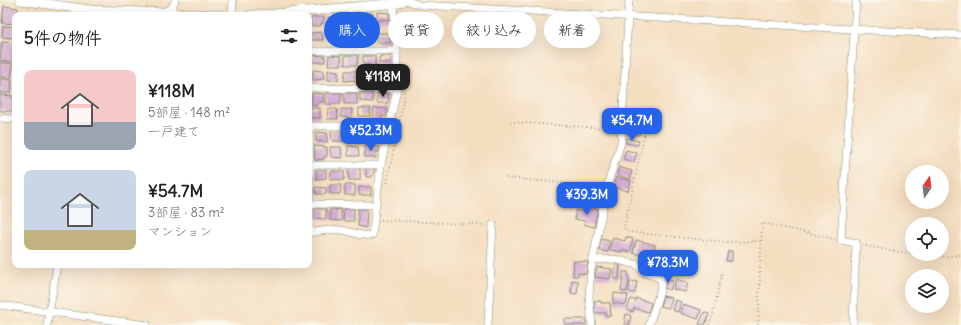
<!DOCTYPE html>
<html lang="ja">
<head>
<meta charset="utf-8">
<style>
  body { margin:0; font-family:Delius,"Klee One",sans-serif; background:#f2f2f2; color:#222; height:100vh; display:flex; flex-direction:column; font-size:15px; white-space:nowrap }
  * { box-sizing:border-box; margin:0 }
  p { font-size:13px; color:#767676 }
  .icon { flex:none; width:22px; height:22px; fill:none; stroke:currentColor; stroke-width:2; stroke-linecap:round; stroke-linejoin:round }
  .map { position:relative; flex:1; overflow:hidden }
  .side { position:absolute; left:12px; top:12px; width:300px; height:256px; display:flex; flex-direction:column; background:#fff; border-radius:8px; box-shadow:0 4px 16px #0002 }
  .side>* { flex:none }
  .banner { position:absolute; left:324px; top:12px; width:380px; height:36px; display:flex; gap:8px }
  .needle { width:26px; rotate:14deg }
  .buttons { position:absolute; left:905px; top:165px; display:grid; gap:8px }
  .buttons a { display:grid; place-items:center; width:44px; height:44px; border-radius:50%; background:#fff; box-shadow:0 4px 16px #0002; font-size:20px }
  .price { position:absolute; translate:-50% -34px; padding:0 9px; border-radius:8px; background:#2563eb; color:#fff; font-size:13px; line-height:26px; filter:drop-shadow(0 1px 2px #0008) }
  .price::after { content:''; position:absolute; left:50%; top:24px; width:12px; height:9px; margin-left:-6px; background:inherit; clip-path:polygon(0 0,100% 0,50% 100%) }
  .price.on { background:#222; color:#fff }
  ul { padding:0; list-style:none }
  li { display:flex; align-items:center; gap:12px; height:100px; padding:0 12px }
  li span { display:grid; place-items:center; flex:none; width:112px; height:80px; border-radius:8px; color:#555 }
  li>.icon { margin-inline-start:auto }
  span .icon { width:48px; height:48px; fill:#fffc; stroke-width:1 }
  li b { font-size:17px }
  h2 { display:flex; justify-content:space-between; align-items:center; height:48px; padding:0 12px; font-size:17px }
  .tag { padding:0 14px; border-radius:18px; background:#fff; box-shadow:0 4px 16px #0002; font-size:14px; line-height:36px }
  .tag.on { background:#2563eb; color:#fff }
  .map>svg:first-child { display:block }
  .building { fill:#d5aad1 }
  .lines { fill:none; stroke-linecap:round; stroke-linejoin:round }
  .minor-casing { stroke:#8a8e7a; stroke-width:8 }
  .tertiary-casing { stroke:#8a8e7a; stroke-width:10 }
  .path { stroke:#8a8e7a; stroke-width:1.5; stroke-dasharray:1 3; stroke-linecap:butt }
  .minor { stroke:#fff; stroke-width:7 }
  .tertiary { stroke:#fff; stroke-width:9 }
</style>
</head>
<body>
<div class="map">
<svg width="961" height="325" viewBox="0 0 961 325">
  <rect width="100%" height="100%" fill="#fbf7ec"/>
  <filter id="ink" filterUnits="userSpaceOnUse"><feTurbulence type="fractalNoise" baseFrequency=".025" numOctaves="2"/><feDisplacementMap in="SourceGraphic" scale="8" xChannelSelector="R" yChannelSelector="G"/><feConvolveMatrix kernelMatrix="1 2 1 2 8 2 1 2 1" color-interpolation-filters="sRGB"/></filter>
  <filter id="wash" filterUnits="userSpaceOnUse"><feTurbulence type="fractalNoise" baseFrequency=".012" numOctaves="4" result="noise"/><feDisplacementMap in="SourceGraphic" scale="16" xChannelSelector="R" yChannelSelector="G"/><feGaussianBlur stdDeviation="0.9" result="paint"/><feColorMatrix in="noise" values="0 0 0 0 0 0 0 0 0 0 0 0 0 0 0 0 0 1.4 0 .05"/><feComposite in="paint" operator="in"/></filter>
  <g filter="url(#wash)">
    <rect width="100%" height="100%" fill="#f4dec0"/>
    <g id="blocks">
      <g class="building">
        <polygon points="4,6 18,8 17,15 15,15 15,24 2,23"/>
        <polygon points="377,12 389,13 389,20 381,19 381,21 377,21"/>
        <polygon points="362,13 373,13 373,29 362,28"/>
        <polygon points="341,16 341,26 328,25 328,17"/>
        <polygon points="344,16 356,16 356,24 353,24 352,27 345,27"/>
        <polygon points="315,17 324,17 323,24 321,23 320,26 311,26 311,18"/>
        <polygon points="3,26 15,27 14,38 2,37"/>
        <polygon points="322,32 323,40 310,40 311,33"/>
        <polygon points="345,32 356,32 357,43 345,43"/>
        <polygon points="328,33 337,33 337,42 329,41"/>
        <polygon points="361,33 372,33 372,42 360,43"/>
        <rect x="377" y="33" width="13" height="10"/>
        <polygon points="2,42 14,43 12,62 0,61"/>
        <polygon points="313,55 325,56 325,62 313,62"/>
        <polygon points="329,55 341,56 341,65 328,65"/>
        <polygon points="345,55 358,55 357,65 345,65"/>
        <polygon points="363,56 375,56 375,67 370,67 370,65 363,64"/>
        <polygon points="380,56 391,56 391,63 379,63"/>
        <polygon points="0,63 13,64 11,78 0,77"/>
        <polygon points="313,70 323,71 324,79 313,80"/>
        <polygon points="328,70 338,71 338,80 328,80"/>
        <polygon points="378,70 391,71 392,83 378,83"/>
        <polygon points="345,71 358,71 358,80 344,81"/>
        <polygon points="362,71 371,71 371,81 361,80"/>
        <polygon points="0,79 12,80 11,93 0,93"/>
        <polygon points="312,93 324,94 323,102 318,102 318,105 311,105"/>
        <polygon points="326,93 342,93 340,104 326,104"/>
        <rect x="344" y="93" width="13" height="11"/>
        <polygon points="360,93 372,93 373,102 360,101"/>
        <polygon points="377,93 389,93 388,103 377,103"/>
        <polygon points="0,95 13,96 13,111 0,111"/>
        <rect x="310" y="108" width="10" height="10"/>
        <rect x="359" y="108" width="11" height="8"/>
        <polygon points="374,108 387,109 387,116 382,116 381,120 373,118"/>
        <polygon points="328,109 337,109 338,119 327,119"/>
        <polygon points="341,109 352,109 351,118 341,117"/>
        <polygon points="627,128 640,131 639,135 627,133"/>
        <polygon points="369,131 380,132 381,138 369,137"/>
        <polygon points="316,132 327,133 327,142 316,141"/>
        <polygon points="331,132 346,132 345,141 332,141"/>
        <polygon points="351,132 361,132 362,142 350,141"/>
        <polygon points="626,138 639,141 638,145 626,143"/>
        <polygon points="314,146 327,147 327,156 324,157 324,159 315,160"/>
        <polygon points="348,146 358,147 359,156 348,156"/>
        <polygon points="365,146 379,147 379,152 376,152 376,158 365,157"/>
        <polygon points="330,147 341,147 342,158 331,157"/>
        <polygon points="626,150 637,153 634,162 623,159"/>
        <polygon points="619,167 632,171 630,179 617,175"/>
        <polygon points="348,168 360,169 360,180 349,180"/>
        <polygon points="366,168 375,169 372,177 366,177"/>
        <polygon points="316,169 326,169 326,178 316,179"/>
        <polygon points="331,171 344,171 344,180 330,179"/>
        <polygon points="616,177 631,181 628,191 613,187"/>
        <polygon points="330,185 341,185 340,194 330,194"/>
        <rect x="345" y="185" width="10" height="10"/>
        <polygon points="315,187 326,188 326,194 316,194"/>
        <rect x="359" y="187" width="12" height="8"/>
        <polygon points="588,206 598,209 594,227 584,224 585,221 574,219 576,210 587,213"/>
        <polygon points="344,208 354,209 354,221 343,221"/>
        <polygon points="314,209 326,209 326,219 314,218"/>
        <polygon points="330,209 341,210 341,221 330,220"/>
        <polygon points="358,209 367,209 366,228 358,226"/>
        <polygon points="626,237 633,239 630,252 622,250 621,252 610,250 613,238 625,241"/>
        <polygon points="601,239 610,241 608,252 599,250"/>
        <polygon points="636,240 655,245 652,257 647,256 647,258 642,257 643,255 633,253"/>
        <polygon points="728,251 732,251 732,261 726,261"/>
        <polygon points="574,261 588,262 586,274 578,273 578,276 573,276"/>
        <polygon points="616,263 620,264 619,279 614,279"/>
        <polygon points="597,267 612,269 610,279 595,277"/>
        <polygon points="623,272 628,272 629,280 627,292 621,291 623,279"/>
        <polygon points="667,279 673,281 670,290 664,288"/>
        <polygon points="676,279 688,283 685,292 673,289"/>
        <polygon points="572,280 578,281 577,294 571,293"/>
        <polygon points="630,281 637,282 635,293 629,292"/>
        <polygon points="614,293 628,295 626,305 613,303"/>
        <polygon points="663,296 672,298 669,308 660,306"/>
        <polygon points="636,298 651,303 648,312 634,308 633,312 627,310 631,299 636,301"/>
        <polygon points="675,300 681,302 678,312 672,310"/>
        <polygon points="594,301 601,301 601,303 610,303 611,316 606,316 606,313 594,313"/>
        <polygon points="683,304 701,310 698,319 680,313"/>
        <polygon points="704,312 709,314 705,325 699,325"/>
        <polygon points="626,314 631,316 629,325 624,325"/>
        <rect x="565" y="319" width="21" height="6"/>
      </g>
    </g>
  </g>
  <g filter="url(#ink)">
    <use href="#blocks" fill-opacity="0" stroke="#8a8e7a" stroke-width="1"/>
    <g class="lines">
      <defs>
        <g id="minor">
          <polyline points="405,0 420,5 961,35"/>
          <polyline points="162,12 172,8 175,0"/>
          <polyline points="232,15 233,0"/>
          <polyline points="309,51 397,51"/>
          <polyline points="309,88 397,89"/>
          <polyline points="0,118 15,119"/>
          <polyline points="309,126 390,126"/>
          <polyline points="310,165 381,165"/>
          <polyline points="310,204 375,205"/>
          <path d="M309 233C320 231 330 229 341 230 351 231 361 237 372 235L381 165 397 89V51L393 3"/>
          <polyline points="310,233 310,126"/>
          <polyline points="593,260 614,259 638,265 643,272 662,279 660,291 649,325"/>
          <polyline points="0,305 147,325"/>
          <polyline points="47,325 57,265"/>
          <polyline points="488,325 493,225"/>
          <polyline points="592,325 589,296 591,270 607,186 621,143 629,0"/>
          <polyline points="853,325 856,243 841,240 856,0"/>
        </g>
        <g id="tertiary">
          <polyline points="20,0 90,10 220,15"/>
          <polyline points="250,15 273,14 400,3 405,0"/>
        </g>
      </defs>
      <use href="#minor" class="minor-casing"/>
      <use href="#tertiary" class="tertiary-casing"/>
      <g class="path">
        <polyline points="628,118 647,123 624,228 628,232 727,242 762,241"/>
        <polyline points="510,122 616,129"/>
        <polyline points="506,178 600,186"/>
        <polyline points="387,183 404,97 404,90"/>
        <polyline points="381,220 487,225"/>
        <polyline points="862,245 891,251 912,253"/>
        <polyline points="919,254 945,257 961,255"/>
        <polyline points="709,325 714,311 722,272"/>
        <polyline points="758,325 762,223 835,239"/>
      </g>
      <use href="#minor" class="minor"/>
      <use href="#tertiary" class="tertiary"/>
    </g>
  </g>
</svg>
<div class="buttons">
<a><svg class="needle" viewBox="-14 -14 28 28"><path d="M0-13l5 13h-10z" fill="#e53935"/><path d="M0 13l5-13h-10z" fill="#767676"/></svg></a>
<a><svg class="icon" aria-label="locate" viewBox="0 0 24 24"><circle cx="12" cy="12" r="6"/><path d="M12 2v4M12 18v4M2 12h4M18 12h4"/></svg></a>
<a><svg class="icon" aria-label="layers" viewBox="0 0 24 24"><path d="M12 4l9 5-9 5-9-5zM3 14l9 5 9-5"/></svg></a>
</div>
<b class="price on" style="left:383px;top:98px">¥118M</b>
<b class="price" style="left:632px;top:142px">¥54.7M</b>
<b class="price" style="left:371px;top:152px">¥52.3M</b>
<b class="price" style="left:587px;top:216px">¥39.3M</b>
<b class="price" style="left:668px;top:284px">¥78.3M</b>
<div class="banner">
<a class="tag on">購入</a>
<a class="tag">賃貸</a>
<a class="tag">絞り込み</a>
<a class="tag">新着</a>
</div>
<section class="side">
<h2>5件の物件<svg class="icon" aria-label="filters" viewBox="0 0 24 24"><path d="M4 7h16M4 17h16"/><circle cx="9" cy="7" r="2"/><circle cx="15" cy="17" r="2"/></svg></h2>
<ul>
<li><span style="background:linear-gradient(#f6c9c9 65%,#9aa5b1 0)"><svg class="icon" aria-label="home" viewBox="0 0 24 24"><path d="M3 11l9-7 9 7M6 9v11h12V9"/></svg></span><div><b>¥118M</b><p>5部屋 · 148 m²</p><p>一戸建て</p></div></li>
<li><span style="background:linear-gradient(#c9d6e8 75%,#c2b280 0)"><svg class="icon" aria-label="home" viewBox="0 0 24 24"><path d="M3 11l9-7 9 7M6 9v11h12V9"/></svg></span><div><b>¥54.7M</b><p>3部屋 · 83 m²</p><p>マンション</p></div></li>
</ul>
</section>
</div>
</body>
</html>
